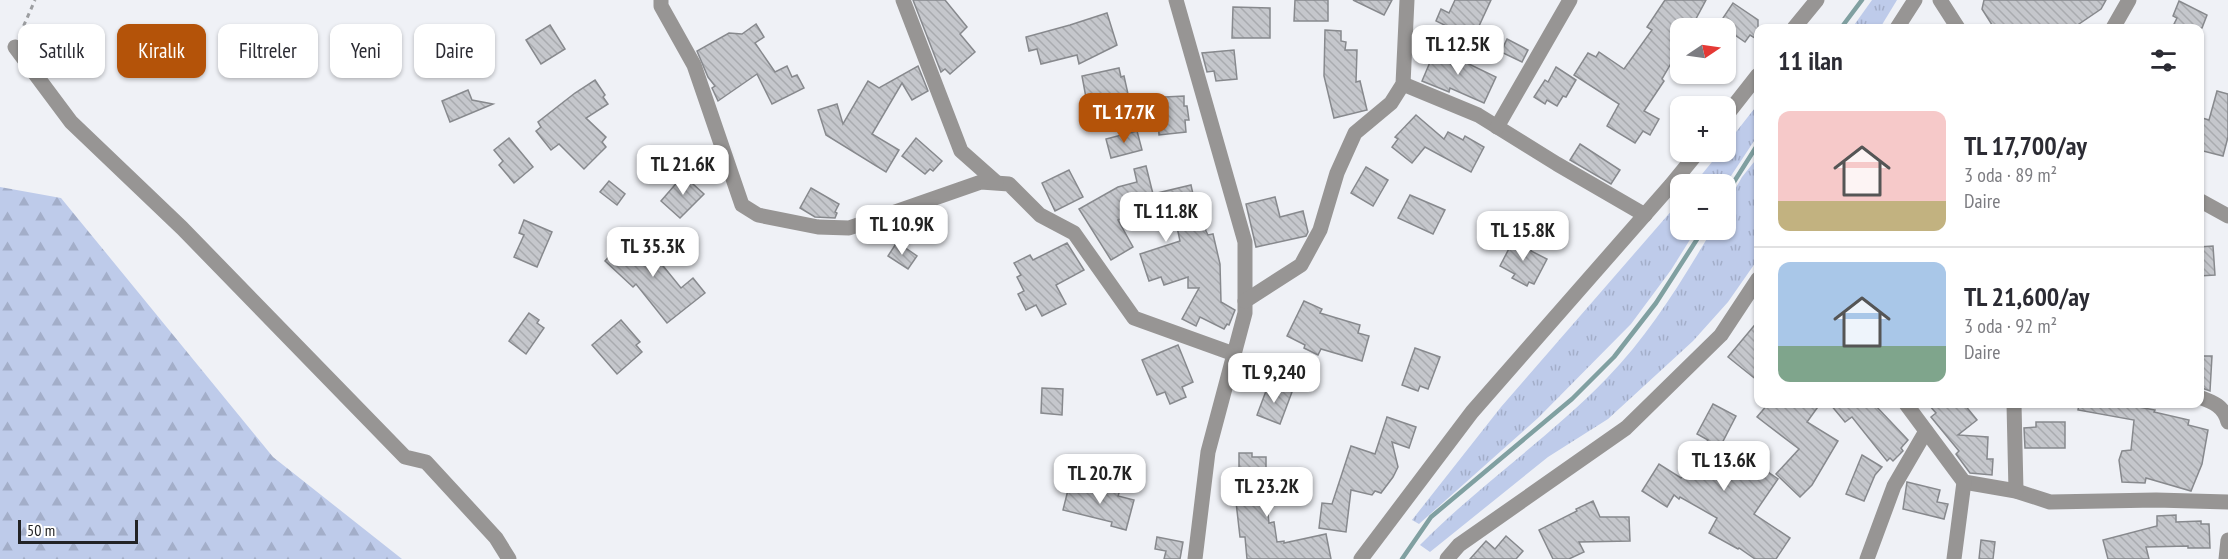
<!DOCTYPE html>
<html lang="tr">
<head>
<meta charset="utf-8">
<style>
  body { margin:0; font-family:"PT Sans Narrow",sans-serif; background:#f2f2f3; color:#2b2b33; height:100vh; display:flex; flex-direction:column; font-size:22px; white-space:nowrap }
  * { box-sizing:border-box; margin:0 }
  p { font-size:20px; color:#7c7c81 }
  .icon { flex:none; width:33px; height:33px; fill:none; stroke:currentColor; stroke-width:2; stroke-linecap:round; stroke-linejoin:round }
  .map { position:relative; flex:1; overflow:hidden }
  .side { position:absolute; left:1754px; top:24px; width:450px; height:384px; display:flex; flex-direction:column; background:#fff; border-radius:12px; box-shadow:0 2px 4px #0004 }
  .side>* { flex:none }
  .hud { position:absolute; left:18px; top:24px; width:570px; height:54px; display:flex; gap:12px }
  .needle { width:39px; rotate:77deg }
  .fabs { position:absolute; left:1670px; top:18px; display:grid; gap:12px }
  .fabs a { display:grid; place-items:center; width:66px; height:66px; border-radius:12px; background:#fff; box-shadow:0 2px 4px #0004; font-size:30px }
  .scale { position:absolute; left:18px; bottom:15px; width:120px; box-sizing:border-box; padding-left:6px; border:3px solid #222325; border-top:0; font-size:16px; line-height:21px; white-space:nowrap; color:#222325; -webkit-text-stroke:4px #fff; paint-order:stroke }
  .price { position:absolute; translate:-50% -51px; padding:0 14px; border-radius:12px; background:#fff; color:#222; font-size:20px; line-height:39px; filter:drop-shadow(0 2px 3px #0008) }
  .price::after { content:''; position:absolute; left:50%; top:36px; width:18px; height:14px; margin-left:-9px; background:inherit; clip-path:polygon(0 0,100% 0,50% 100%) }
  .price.selected { background:#b45309; color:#fff }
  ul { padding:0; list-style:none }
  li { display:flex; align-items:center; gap:18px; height:150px; padding:0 24px }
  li+li { border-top:2px solid #e1e1e2 }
  li span { display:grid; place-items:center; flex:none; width:168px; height:120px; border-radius:12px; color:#555 }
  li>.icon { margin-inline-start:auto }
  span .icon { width:72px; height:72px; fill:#fffc; stroke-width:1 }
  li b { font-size:26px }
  h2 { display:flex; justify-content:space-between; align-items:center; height:72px; padding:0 24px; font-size:26px }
  .chip { padding:0 21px; border-radius:12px; background:#fff; box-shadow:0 2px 4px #0004; font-size:21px; line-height:54px }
  .chip.selected { background:#b45309; color:#fff }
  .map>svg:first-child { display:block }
  .grass { fill:url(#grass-tufts) }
  .forest { fill:url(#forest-firs) }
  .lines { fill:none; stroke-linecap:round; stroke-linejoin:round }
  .stream { stroke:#80a0a1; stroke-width:4.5 }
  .building { fill:url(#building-back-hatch); stroke:#87898d; stroke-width:1.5 }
  .path { stroke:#9c9ea1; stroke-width:3; stroke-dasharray:4.5 4.5; stroke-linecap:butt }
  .minor { stroke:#979594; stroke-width:15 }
</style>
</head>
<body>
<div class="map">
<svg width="2228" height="559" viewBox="0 0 2228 559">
  <defs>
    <pattern id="grass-tufts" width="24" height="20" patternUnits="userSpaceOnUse" patternTransform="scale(1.5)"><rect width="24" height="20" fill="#becbea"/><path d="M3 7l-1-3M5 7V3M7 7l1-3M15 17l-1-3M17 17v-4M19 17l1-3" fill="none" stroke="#a3aec9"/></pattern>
    <pattern id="forest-firs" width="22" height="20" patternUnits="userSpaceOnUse" patternTransform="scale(1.5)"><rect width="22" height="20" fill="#becbea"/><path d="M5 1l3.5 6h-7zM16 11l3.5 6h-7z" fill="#a3aec9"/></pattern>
    <pattern id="building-back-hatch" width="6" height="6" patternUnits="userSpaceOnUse" patternTransform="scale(1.5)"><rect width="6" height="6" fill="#c5c7cc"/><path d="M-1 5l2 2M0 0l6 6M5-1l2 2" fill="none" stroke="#a9abaf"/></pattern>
  </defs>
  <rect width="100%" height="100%" fill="#eff1f6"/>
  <g class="grass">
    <polygon points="1872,0 1897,0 1880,28 1852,28"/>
    <polygon points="1758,104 1758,135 1725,185 1694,184 1720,152 1725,152 1725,146"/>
    <path d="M1758 157V259L1728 302 1693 341 1608 419 1548 457 1430 552 1420 545C1479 485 1549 438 1607 378 1649 335 1682 281 1712 230H1725V207L1742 177Z"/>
    <polygon points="1680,201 1680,230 1696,230 1671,270 1631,324 1538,418 1419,524 1412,520 1501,407"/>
  </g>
  <polygon class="forest" points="0,187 61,198 273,457 402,559 0,559"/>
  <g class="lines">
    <g class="stream">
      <polyline points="1841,28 1862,0"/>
      <polyline points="1725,196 1758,144"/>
      <polyline points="1402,559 1431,517 1572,399 1614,357 1656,303 1703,230"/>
    </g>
  </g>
  <g class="building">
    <polygon points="913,0 945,0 967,27 960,34 975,52 950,74 945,69 941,72"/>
    <polygon points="1295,0 1328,0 1328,21 1294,21"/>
    <polygon points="1353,0 1392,0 1384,15"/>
    <polygon points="1455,0 1491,0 1473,39 1436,21 1441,9 1449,13"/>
    <polygon points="1665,0 1706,0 1691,28 1680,28 1680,44 1675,52 1677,53 1662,79 1664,81 1644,111 1659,119 1650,135 1643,131 1635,143 1607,126 1619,104 1574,75 1588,53 1596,57 1599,52 1624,69 1652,30 1647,27"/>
    <polygon points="1984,0 2106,0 2101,9 2073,28 1994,28 1982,9"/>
    <polygon points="2179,1 2207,15 2202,28 2172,28 2177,18 2173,16"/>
    <polygon points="1733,3 1758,20 1758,40 1750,35 1745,42 1719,24"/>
    <polygon points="1233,7 1270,8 1270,38 1232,38"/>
    <polygon points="1107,13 1117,45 1079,64 1077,55 1041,64 1037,49 1029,51 1026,37 1070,25"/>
    <polygon points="756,24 764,37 755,43 775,72 787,66 792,77 797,75 804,88 772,104 757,74 718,101 712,88 715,86 708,77 697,51 729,33 742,34"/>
    <polygon points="550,25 565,49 541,64 526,40"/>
    <polygon points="1325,30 1341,31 1341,41 1346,42 1345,50 1357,50 1356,82 1360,81 1367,110 1334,118 1324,76"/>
    <polygon points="1507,39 1528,50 1522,62 1501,52"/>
    <polygon points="1436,48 1496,77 1484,103 1450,88 1449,92 1422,81"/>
    <polygon points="1234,50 1237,79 1216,81 1214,71 1207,72 1202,53"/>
    <polygon points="918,66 928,91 912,100 902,83 872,134 899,150 886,172 826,135 818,110 837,104 843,124 868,81 879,88"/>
    <polygon points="1556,67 1576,80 1566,97 1563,96 1557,106 1547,100 1545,104 1534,97 1545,80 1548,82"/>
    <polygon points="1119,68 1121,77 1124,76 1128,94 1087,103 1082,76"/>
    <polygon points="595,80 605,95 603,97 608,104 586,118 606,137 602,142 606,147 584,169 559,144 551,150 536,131 541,127 538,122 575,93"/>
    <polygon points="468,90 472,100 493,104 450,122 442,101"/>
    <polygon points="2217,91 2228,94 2228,137 2223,156 2199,150 2199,117 2209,120"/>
    <polygon points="1184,96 1184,106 1187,106 1189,120 1185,120 1186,132 1159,135 1157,104 1166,103 1165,97"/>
    <polygon points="1416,115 1444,139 1448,132 1463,140 1465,136 1484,147 1471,172 1425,147 1412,163 1392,147 1398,139 1395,137"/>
    <polygon points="1137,131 1142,150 1111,158 1106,139"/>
    <polygon points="509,138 533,167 514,183 499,165 503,161 494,150"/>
    <polygon points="916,138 942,161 933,171 930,169 925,174 902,156"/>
    <polygon points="1580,144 1620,170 1611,184 1570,160"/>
    <polygon points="1146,166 1153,194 1191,185 1194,199 1199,198 1206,231 1208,235 1213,234 1220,264 1221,302 1235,310 1229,325 1227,324 1224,329 1200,317 1196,326 1182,319 1199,288 1188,288 1188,277 1164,285 1161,277 1149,281 1140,254 1180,241 1175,218 1171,219 1168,208 1118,220 1133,247 1111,260 1079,209 1118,187 1137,182 1134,169"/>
    <polygon points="1366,167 1388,180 1373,206 1351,193"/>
    <polygon points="1069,170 1083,197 1055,211 1042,183"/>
    <polygon points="686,172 696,181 693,184 704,194 680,218 661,201"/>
    <polygon points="609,181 625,194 617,205 600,192"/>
    <polygon points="811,188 839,204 835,212 837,213 835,218 815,217 800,208"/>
    <polygon points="1410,195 1445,210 1433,234 1398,218"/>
    <polygon points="1275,197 1280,217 1303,211 1308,232 1306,236 1256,247 1246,204"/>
    <polygon points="524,220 552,232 537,267 514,257 524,235 519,233"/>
    <polygon points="632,231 652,250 651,251 681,288 693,278 705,293 667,323 636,284 633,287 605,261"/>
    <polygon points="1516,235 1534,244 1531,251 1547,259 1534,284 1529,282 1527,286 1512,278 1515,274 1500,266"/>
    <polygon points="897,242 917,256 908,269 888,256"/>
    <polygon points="1067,243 1084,270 1056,285 1066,304 1042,316 1036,305 1026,310 1018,294 1024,291 1017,277 1021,275 1014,263 1030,255 1033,260"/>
    <polygon points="2213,246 2215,275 2199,276 2199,247"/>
    <polygon points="1304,301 1322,309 1320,313 1360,325 1358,333 1369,336 1362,361 1321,349 1318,355 1304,348 1305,345 1287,336"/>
    <polygon points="529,313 539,320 537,323 544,328 526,354 509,341"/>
    <polygon points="621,320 640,342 636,345 642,352 617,374 592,345"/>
    <polygon points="1758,321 1758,381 1728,357"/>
    <polygon points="1178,345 1193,382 1182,387 1186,397 1170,404 1165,392 1157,395 1142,360"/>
    <polygon points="1415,348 1440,357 1428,389 1420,386 1418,391 1402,385"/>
    <polygon points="2199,356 2212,356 2210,391 2199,387"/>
    <polygon points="1269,383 1292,392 1280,424 1257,415"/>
    <polygon points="1042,388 1063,389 1062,415 1041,413"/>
    <polygon points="1713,404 1736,416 1718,451 1745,470 1752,461 1778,479 1754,514 1790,538 1776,559 1755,559 1739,548 1738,549 1709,533 1717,518 1680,497 1679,499 1674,495 1667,507 1642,491 1659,464 1681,478 1708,440 1697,434"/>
    <polygon points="1768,404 1820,404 1807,422 1838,441 1812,485 1800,497 1776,474 1799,449 1757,417"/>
    <polygon points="1830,404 1874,404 1908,440 1901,448 1903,451 1893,461 1890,458 1887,461 1852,417 1845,422"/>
    <polygon points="1928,404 1964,404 1977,420 1958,435 1988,437 1987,459 1993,459 1992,475 1970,473 1956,454 1959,451 1931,417 1936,413"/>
    <polygon points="2079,404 2122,404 2155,410 2154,412 2189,420 2188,425 2208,430 2202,464 2191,491 2146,478 2145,483 2122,482 2119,460 2122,451 2131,450 2134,420 2078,410"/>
    <polygon points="1387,417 1416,427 1409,448 1392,442 1398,467 1393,477 1381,493 1375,491 1372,495 1351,490 1346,532 1319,528 1322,503 1332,504 1351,446 1375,454"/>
    <polygon points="2036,422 2065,422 2065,448 2025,448 2024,428 2036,427"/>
    <polygon points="1239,453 1252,453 1252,457 1266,457 1266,496 1269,523 1274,522 1277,542 1284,541 1284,543 1326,534 1331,559 1247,559 1245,537 1240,537 1236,502 1236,470 1239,470"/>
    <polygon points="1862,455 1882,467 1875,475 1864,501 1846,494"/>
    <polygon points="1907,482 1940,490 1937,502 1948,504 1944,519 1903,509"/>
    <polygon points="1069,486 1101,494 1103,486 1120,490 1118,496 1134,500 1126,530 1111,526 1112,522 1063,510"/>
    <polygon points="1593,501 1600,517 1629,517 1630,541 1579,542 1584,552 1569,559 1553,559 1539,530 1577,511 1576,509"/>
    <polygon points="2176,515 2176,522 2201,521 2201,524 2209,524 2210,548 2188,548 2188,546 2146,547 2149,559 2108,559 2103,540 2157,526 2157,516"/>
    <polygon points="1506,536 1523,551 1516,559 1470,559 1486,541 1495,549"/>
    <polygon points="1157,537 1183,542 1180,559 1164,559 1166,551 1155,549"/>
    <polygon points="1981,540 1995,542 1993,559 1979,559"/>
  </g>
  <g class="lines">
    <polyline class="path" points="20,34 35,0"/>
    <g class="minor">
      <polyline points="661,0 661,6 694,65 742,205 758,215 818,227 849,228 981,182 1009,184 1040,215 1074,233 1134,318 1234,354"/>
      <polyline points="903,0 961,151 996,182"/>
      <polyline points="1176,0 1245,242 1245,313 1208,452 1195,559"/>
      <polyline points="1940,0 1958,28"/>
      <polyline points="1794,28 1817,0"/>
      <polyline points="1897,28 1915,0"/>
      <polyline points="2113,28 2129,0"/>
      <polyline points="15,47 71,122 182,228 405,457 426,462 496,538 509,559"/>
      <polyline points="1403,84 1478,115 1557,164 1645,215"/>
      <polyline points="1725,117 1758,75"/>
      <polyline points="1497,127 1570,0"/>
      <polyline points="2199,200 2228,216"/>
      <polyline points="1245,301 1301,265 1320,230 1337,173 1355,133 1391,103 1403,84 1407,0"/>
      <path d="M2199 397C2213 402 2224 406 2228 422"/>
      <polyline points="1906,404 1964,482 2016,491 2050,502 2156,500 2228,502"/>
      <polyline points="2014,404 2016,491"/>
      <polyline points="1361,559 1472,412 1671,185 1698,152"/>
      <polyline points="1447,559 1459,545 1626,428 1721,335 1758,279"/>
      <polyline points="1867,559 1894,486 1926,431"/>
      <polyline points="1954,559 1964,482"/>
      <polyline points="2226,559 2228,540"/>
    </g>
  </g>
</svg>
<div class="fabs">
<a><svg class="needle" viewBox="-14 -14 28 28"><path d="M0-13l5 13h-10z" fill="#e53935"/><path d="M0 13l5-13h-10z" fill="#7c7c81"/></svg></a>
<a>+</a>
<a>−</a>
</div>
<div class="scale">50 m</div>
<b class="price" style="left:1458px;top:76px">TL 12.5K</b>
<b class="price selected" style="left:1124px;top:144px">TL 17.7K</b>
<b class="price" style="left:683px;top:196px">TL 21.6K</b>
<b class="price" style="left:1166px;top:243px">TL 11.8K</b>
<b class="price" style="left:902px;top:256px">TL 10.9K</b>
<b class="price" style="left:1523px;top:262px">TL 15.8K</b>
<b class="price" style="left:653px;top:278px">TL 35.3K</b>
<b class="price" style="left:1274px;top:404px">TL 9,240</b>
<b class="price" style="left:1724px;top:492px">TL 13.6K</b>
<b class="price" style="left:1100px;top:505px">TL 20.7K</b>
<b class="price" style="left:1267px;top:518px">TL 23.2K</b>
<div class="hud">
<a class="chip">Satılık</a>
<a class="chip selected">Kiralık</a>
<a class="chip">Filtreler</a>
<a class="chip">Yeni</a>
<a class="chip">Daire</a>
</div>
<section class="side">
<h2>11 ilan<svg class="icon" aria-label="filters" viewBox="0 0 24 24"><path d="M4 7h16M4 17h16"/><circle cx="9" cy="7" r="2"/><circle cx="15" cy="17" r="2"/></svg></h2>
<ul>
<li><span style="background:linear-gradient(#f6c9c9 75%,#c2b280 0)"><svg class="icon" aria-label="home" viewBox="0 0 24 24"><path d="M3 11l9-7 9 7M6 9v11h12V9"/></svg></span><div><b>TL 17,700/ay</b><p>3 oda · 89 m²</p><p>Daire</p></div></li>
<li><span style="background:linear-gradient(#a9c7e8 70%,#7fa58c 0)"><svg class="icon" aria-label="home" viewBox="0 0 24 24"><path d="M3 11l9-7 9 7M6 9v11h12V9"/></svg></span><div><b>TL 21,600/ay</b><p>3 oda · 92 m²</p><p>Daire</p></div></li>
</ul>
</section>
</div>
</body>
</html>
